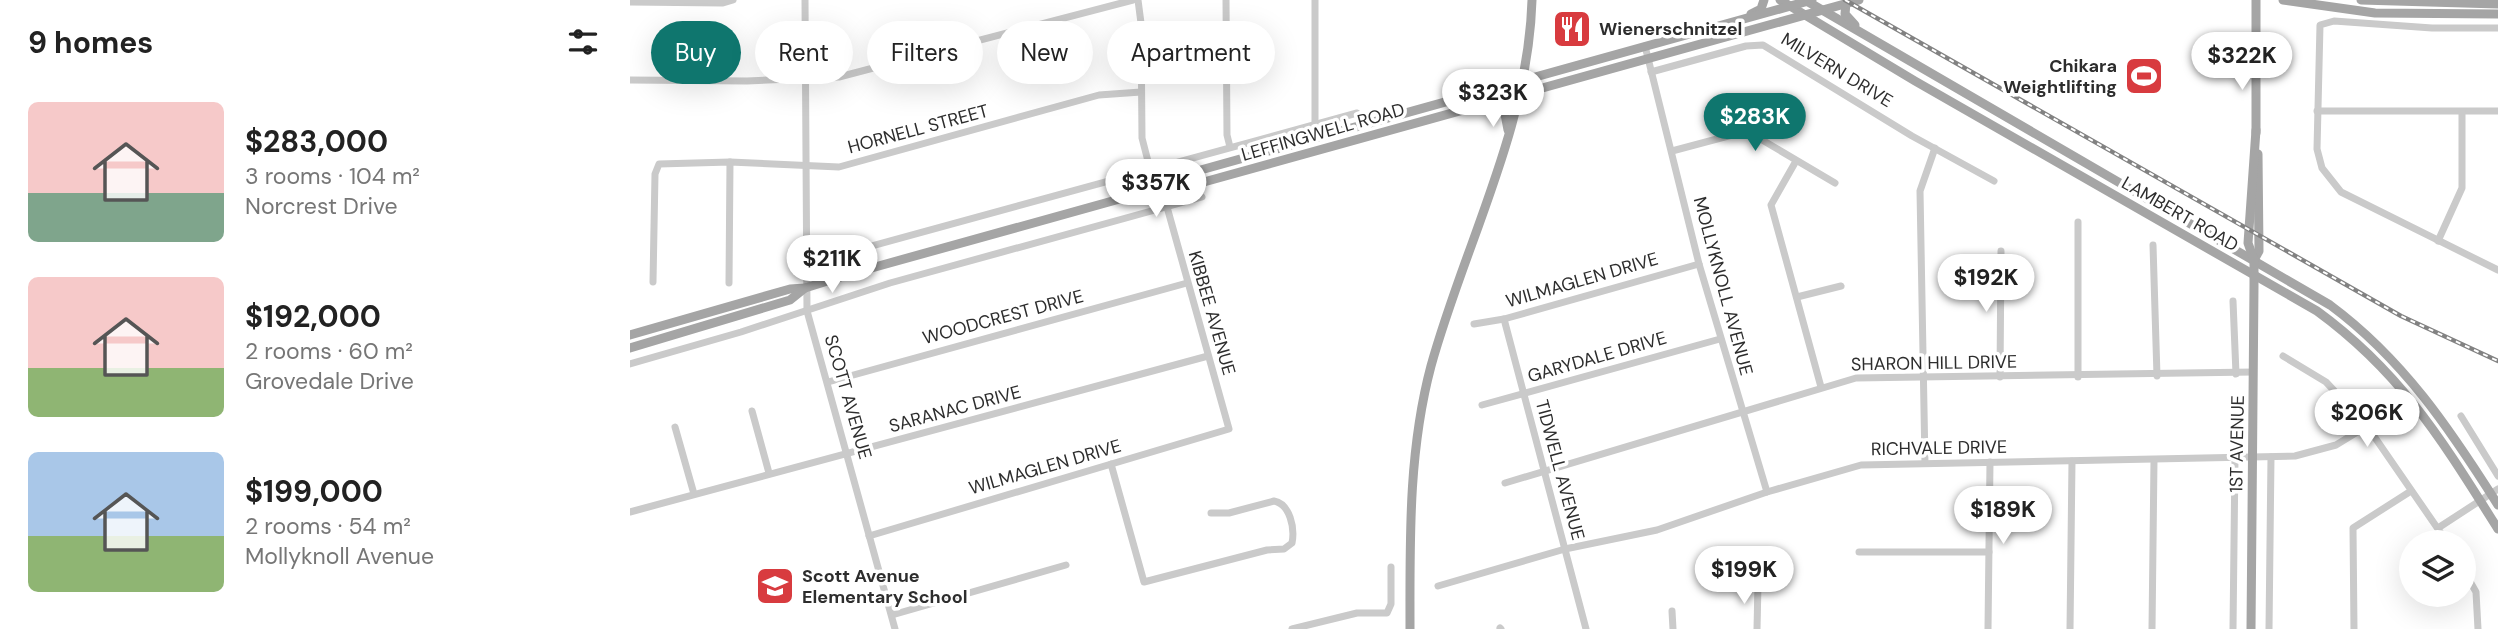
<!DOCTYPE html>
<html lang="en">
<head>
<meta charset="utf-8">
<style>
  body { margin:0; font-family:"DM Sans",sans-serif; background:#f6f6f6; color:#222; height:100vh; display:flex; flex-direction:column; font-size:26px; white-space:nowrap }
  * { box-sizing:border-box; margin:0 }
  p { font-size:23px; color:#767676 }
  .icon { flex:none; width:38px; height:38px; fill:none; stroke:currentColor; stroke-width:2; stroke-linecap:round; stroke-linejoin:round }
  .map { position:relative; flex:1; overflow:hidden }
  .details { display:flex; flex-direction:column; background:#fff; width:630px }
  .details>* { flex:none }
  .banner { position:absolute; left:21px; top:21px; width:665px; height:63px; display:flex; gap:14px }
  .buttons { position:absolute; left:1769px; top:530px; display:grid; gap:14px }
  .buttons a { display:grid; place-items:center; width:77px; height:77px; border-radius:50%; background:#fff; box-shadow:0 7px 28px #0002; font-size:35px }
  .price { position:absolute; translate:-50% -60px; padding:0 16px; border-radius:24px; background:#fff; color:#222; font-size:23px; line-height:46px; filter:drop-shadow(0 2px 4px #0008) }
  .price::after { content:''; position:absolute; left:50%; top:42px; width:21px; height:16px; margin-left:-10px; background:inherit; clip-path:polygon(0 0,100% 0,50% 100%) }
  .price.current { background:#0f766e; color:#fff }
  ul { padding:0; list-style:none }
  li { display:flex; align-items:center; gap:21px; height:175px; padding:0 28px }
  li span { display:grid; place-items:center; flex:none; width:196px; height:140px; border-radius:10px; color:#555 }
  li>.icon { margin-inline-start:auto }
  span .icon { width:84px; height:84px; fill:#fffc; stroke-width:1 }
  li b { font-size:30px }
  h2 { display:flex; justify-content:space-between; align-items:center; height:84px; padding:0 28px; font-size:30px }
  .chip { padding:0 24px; border-radius:32px; background:#fff; box-shadow:0 7px 28px #0002; font-size:24px; line-height:63px }
  .chip.current { background:#0f766e; color:#fff }
  main { display:flex; flex:1; min-height:0 }
  .map>svg:first-child { display:block }
  .lines { fill:none; stroke-linecap:round; stroke-linejoin:round }
  .minor { stroke:#cacaca; stroke-width:7 }
  .major { stroke:#a5a5a5; stroke-width:9 }
  .rail-casing { stroke:#828282; stroke-width:4.5 }
  .rail { stroke:#fff; stroke-width:2; stroke-dasharray:5; stroke-linecap:butt }
  .labels { text-anchor:middle; dominant-baseline:central; stroke-width:7; stroke-linejoin:round; paint-order:stroke }
  .poi-label { font-size:18px; font-weight:bold; fill:#2d2d2d; stroke:#fff; text-anchor:start }
  .street-label { font-size:18px; fill:#2d2d2d; stroke:#fff }
</style>
</head>
<body>
<main>
<section class="details">
<h2>9 homes<svg class="icon" aria-label="filters" viewBox="0 0 24 24"><path d="M4 7h16M4 17h16"/><circle cx="9" cy="7" r="2"/><circle cx="15" cy="17" r="2"/></svg></h2>
<ul>
<li><span style="background:linear-gradient(#f6c9c9 65%,#7fa58c 0)"><svg class="icon" aria-label="home" viewBox="0 0 24 24"><path d="M3 11l9-7 9 7M6 9v11h12V9"/></svg></span><div><b>$283,000</b><p>3 rooms · 104 m²</p><p>Norcrest Drive</p></div></li>
<li><span style="background:linear-gradient(#f6c9c9 65%,#8fb573 0)"><svg class="icon" aria-label="home" viewBox="0 0 24 24"><path d="M3 11l9-7 9 7M6 9v11h12V9"/></svg></span><div><b>$192,000</b><p>2 rooms · 60 m²</p><p>Grovedale Drive</p></div></li>
<li><span style="background:linear-gradient(#a9c7e8 60%,#8fb573 0)"><svg class="icon" aria-label="home" viewBox="0 0 24 24"><path d="M3 11l9-7 9 7M6 9v11h12V9"/></svg></span><div><b>$199,000</b><p>2 rooms · 54 m²</p><p>Mollyknoll Avenue</p></div></li>
</ul>
</section>
<div class="map">
<svg width="1868" height="629" viewBox="0 0 1868 629">
  <rect width="100%" height="100%" fill="#fff"/>
  <g class="lines">
    <g class="minor">
      <polyline points="175,0 177,311 265,629"/>
      <polyline points="596,0 597,135 600,147"/>
      <polyline points="0,2 93,3 103,0"/>
      <polyline points="1868,28 1802,28 1704,21 1690,25 1687,149 1692,168 1711,192 1868,270"/>
      <polyline points="1015,46 1069,264 1137,492"/>
      <polyline points="1021,72 1116,46 1133,45 1282,136 1364,181"/>
      <polyline points="0,80 117,81 209,77 503,0"/>
      <polyline points="1687,111 1868,111"/>
      <polyline points="685,124 685,0"/>
      <polyline points="1042,151 1117,131 1205,183"/>
      <polyline points="1166,161 1141,205 1191,387"/>
      <polyline points="1808,241 1832,188 1832,112"/>
      <polyline points="1523,245 1527,376"/>
      <polyline points="176,264 727,113"/>
      <polyline points="23,282 25,174 29,164 100,162 209,167 469,95 511,92"/>
      <polyline points="99,283 100,162"/>
      <polyline points="1167,297 1211,286"/>
      <polyline points="1603,301 1606,374"/>
      <polyline points="874,319 956,629"/>
      <polyline points="844,324 874,319 1069,264"/>
      <polyline points="1653,356 1696,382 1737,426 1817,542"/>
      <polyline points="0,364 111,332 260,283 572,197"/>
      <polyline points="1370,377 1371,251"/>
      <polyline points="1448,377 1448,222"/>
      <polyline points="198,382 557,283"/>
      <polyline points="852,405 1090,339"/>
      <polyline points="122,411 139,473"/>
      <polyline points="1831,416 1868,476"/>
      <polyline points="45,427 64,494"/>
      <polyline points="1295,463 1290,191 1305,148"/>
      <path d="M481 464 514 582 637 550 654 549 662 543C665 528 660 504 644 501L599 513H581"/>
      <polyline points="875,483 1226,378 1623,372"/>
      <polyline points="0,512 578,356"/>
      <polyline points="1808,528 1868,489"/>
      <polyline points="239,536 599,429 537,207 520,169 512,138 511,23 508,0"/>
      <polyline points="1229,552 1359,552"/>
      <polyline points="1834,571 1846,592 1848,629"/>
      <polyline points="808,586 935,549 1027,530 1137,492 1231,465 1665,456 1706,445 1737,426"/>
      <polyline points="1042,611 1043,629"/>
      <polyline points="262,615 436,565"/>
      <polyline points="870,628 871,629"/>
      <polyline points="662,629 727,613 757,613 761,604 761,567"/>
      <polyline points="1127,629 1128,584"/>
      <polyline points="1358,629 1360,462"/>
      <polyline points="1440,629 1442,461"/>
      <polyline points="1522,629 1524,460"/>
      <polyline points="1603,629 1605,458"/>
      <polyline points="1639,629 1641,457"/>
      <polyline points="1724,629 1723,528 1781,491"/>
    </g>
    <g class="major">
      <path d="M1150 0 1285 81 1687 311C1772 373 1813 442 1868 529"/>
      <path d="M1175 0 1700 305C1773 359 1820 429 1868 505"/>
      <polyline points="1626,0 1626,133"/>
      <polyline points="1653,0 1745,13 1868,14"/>
      <polyline points="1731,0 1868,4"/>
      <polyline points="1216,3 1215,14 1225,25"/>
      <polyline points="1121,14 1131,9 1134,0"/>
      <polyline points="859,104 874,109 878,130"/>
      <polyline points="529,188 542,178 1182,0"/>
      <polyline points="1624,260 1629,251 1628,154"/>
      <polyline points="0,335 160,289 175,288"/>
      <polyline points="0,348 160,300 175,288 220,274 529,188 545,190 1229,0"/>
      <path d="M780 629C780 541 778 452 801 366 835 243 898 130 902 0"/>
      <polyline points="1621,629 1624,285 1624,260 1618,243 1626,130"/>
    </g>
    <defs>
      <polyline id="rail" points="1215,0 1771,316 1868,361"/>
    </defs>
    <use href="#rail" class="rail-casing"/>
    <use href="#rail" class="rail"/>
  </g>
  <defs>
    <symbol id="restaurant-square" viewBox="-11 -11 22 22"><rect x="-9" y="-9" width="18" height="18" rx="4" fill="#d83b3f" stroke="#fff"/><path d="M-5-6h1v4h1v-4h1v4h1v-4h1v5L-1.5 .5V6h-2V.5L-5-1ZM5-6V6H3V1.5H1.5Q1.5-4 5-6Z" fill="#fff"/></symbol>
    <symbol id="stadium-square" viewBox="-11 -11 22 22"><rect x="-9" y="-9" width="18" height="18" rx="4" fill="#d83b3f" stroke="#fff"/><path d="M0-5a6.5 5 0 1 0 0 10a6.5 5 0 1 0 0-10ZM-3.5-1.8h7v3.6h-7Z" fill="#fff"/></symbol>
    <symbol id="school-square" viewBox="-11 -11 22 22"><rect x="-9" y="-9" width="18" height="18" rx="4" fill="#d83b3f" stroke="#fff"/><path d="M0-5L7-2L0 1L-7-2ZM-4 1L0 2.5L4 1V4Q0 6-4 4Z" fill="#fff"/></symbol>
  </defs>
  <g fill-rule="evenodd">
    <use href="#restaurant-square" x="920" y="7" width="44" height="44"/>
    <use href="#stadium-square" x="1492" y="54" width="44" height="44"/>
    <use href="#school-square" x="123" y="564" width="44" height="44"/>
  </g>
  <g class="labels">
    <g class="poi-label">
      <text x="969" y="29">Wienerschnitzel</text>
      <text x="1487" y="66" text-anchor="end">Chikara<tspan x="1487" dy="21">Weightlifting</tspan></text>
      <text x="172" y="576">Scott Avenue<tspan x="172" dy="21">Elementary School</tspan></text>
    </g>
    <g class="street-label">
      <text transform="translate(1207 70) rotate(31)">MILVERN DRIVE</text>
      <text transform="translate(288 129) rotate(-15)">HORNELL STREET</text>
      <text transform="translate(693 132) rotate(-16)">LEFFINGWELL ROAD</text>
      <text transform="translate(1550 214) rotate(30)">LAMBERT ROAD</text>
      <text transform="translate(952 280) rotate(-16)">WILMAGLEN DRIVE</text>
      <text transform="translate(1093 286) rotate(75)">MOLLYKNOLL AVENUE</text>
      <text transform="translate(582 313) rotate(74)">KIBBEE AVENUE</text>
      <text transform="translate(373 317) rotate(-15)">WOODCREST DRIVE</text>
      <text transform="translate(967 357) rotate(-16)">GARYDALE DRIVE</text>
      <text transform="translate(1304 363) rotate(-1)">SHARON HILL DRIVE</text>
      <text transform="translate(218 397) rotate(74)">SCOTT AVENUE</text>
      <text transform="translate(325 409) rotate(-15)">SARANAC DRIVE</text>
      <text transform="translate(1607 444) rotate(-89)">1ST AVENUE</text>
      <text transform="translate(1309 448) rotate(-1)">RICHVALE DRIVE</text>
      <text transform="translate(415 467) rotate(-16)">WILMAGLEN DRIVE</text>
      <text transform="translate(930 470) rotate(75)">TIDWELL AVENUE</text>
    </g>
  </g>
</svg>
<div class="buttons">
<a><svg class="icon" aria-label="layers" viewBox="0 0 24 24"><path d="M12 4l9 5-9 5-9-5zM3 14l9 5 9-5"/></svg></a>
</div>
<b class="price" style="left:1612px;top:92px">$322K</b>
<b class="price" style="left:863px;top:129px">$323K</b>
<b class="price current" style="left:1125px;top:153px">$283K</b>
<b class="price" style="left:526px;top:219px">$357K</b>
<b class="price" style="left:202px;top:295px">$211K</b>
<b class="price" style="left:1356px;top:314px">$192K</b>
<b class="price" style="left:1737px;top:449px">$206K</b>
<b class="price" style="left:1373px;top:546px">$189K</b>
<b class="price" style="left:1114px;top:606px">$199K</b>
<div class="banner">
<a class="chip current">Buy</a>
<a class="chip">Rent</a>
<a class="chip">Filters</a>
<a class="chip">New</a>
<a class="chip">Apartment</a>
</div>
</div>
</main>
</body>
</html>
